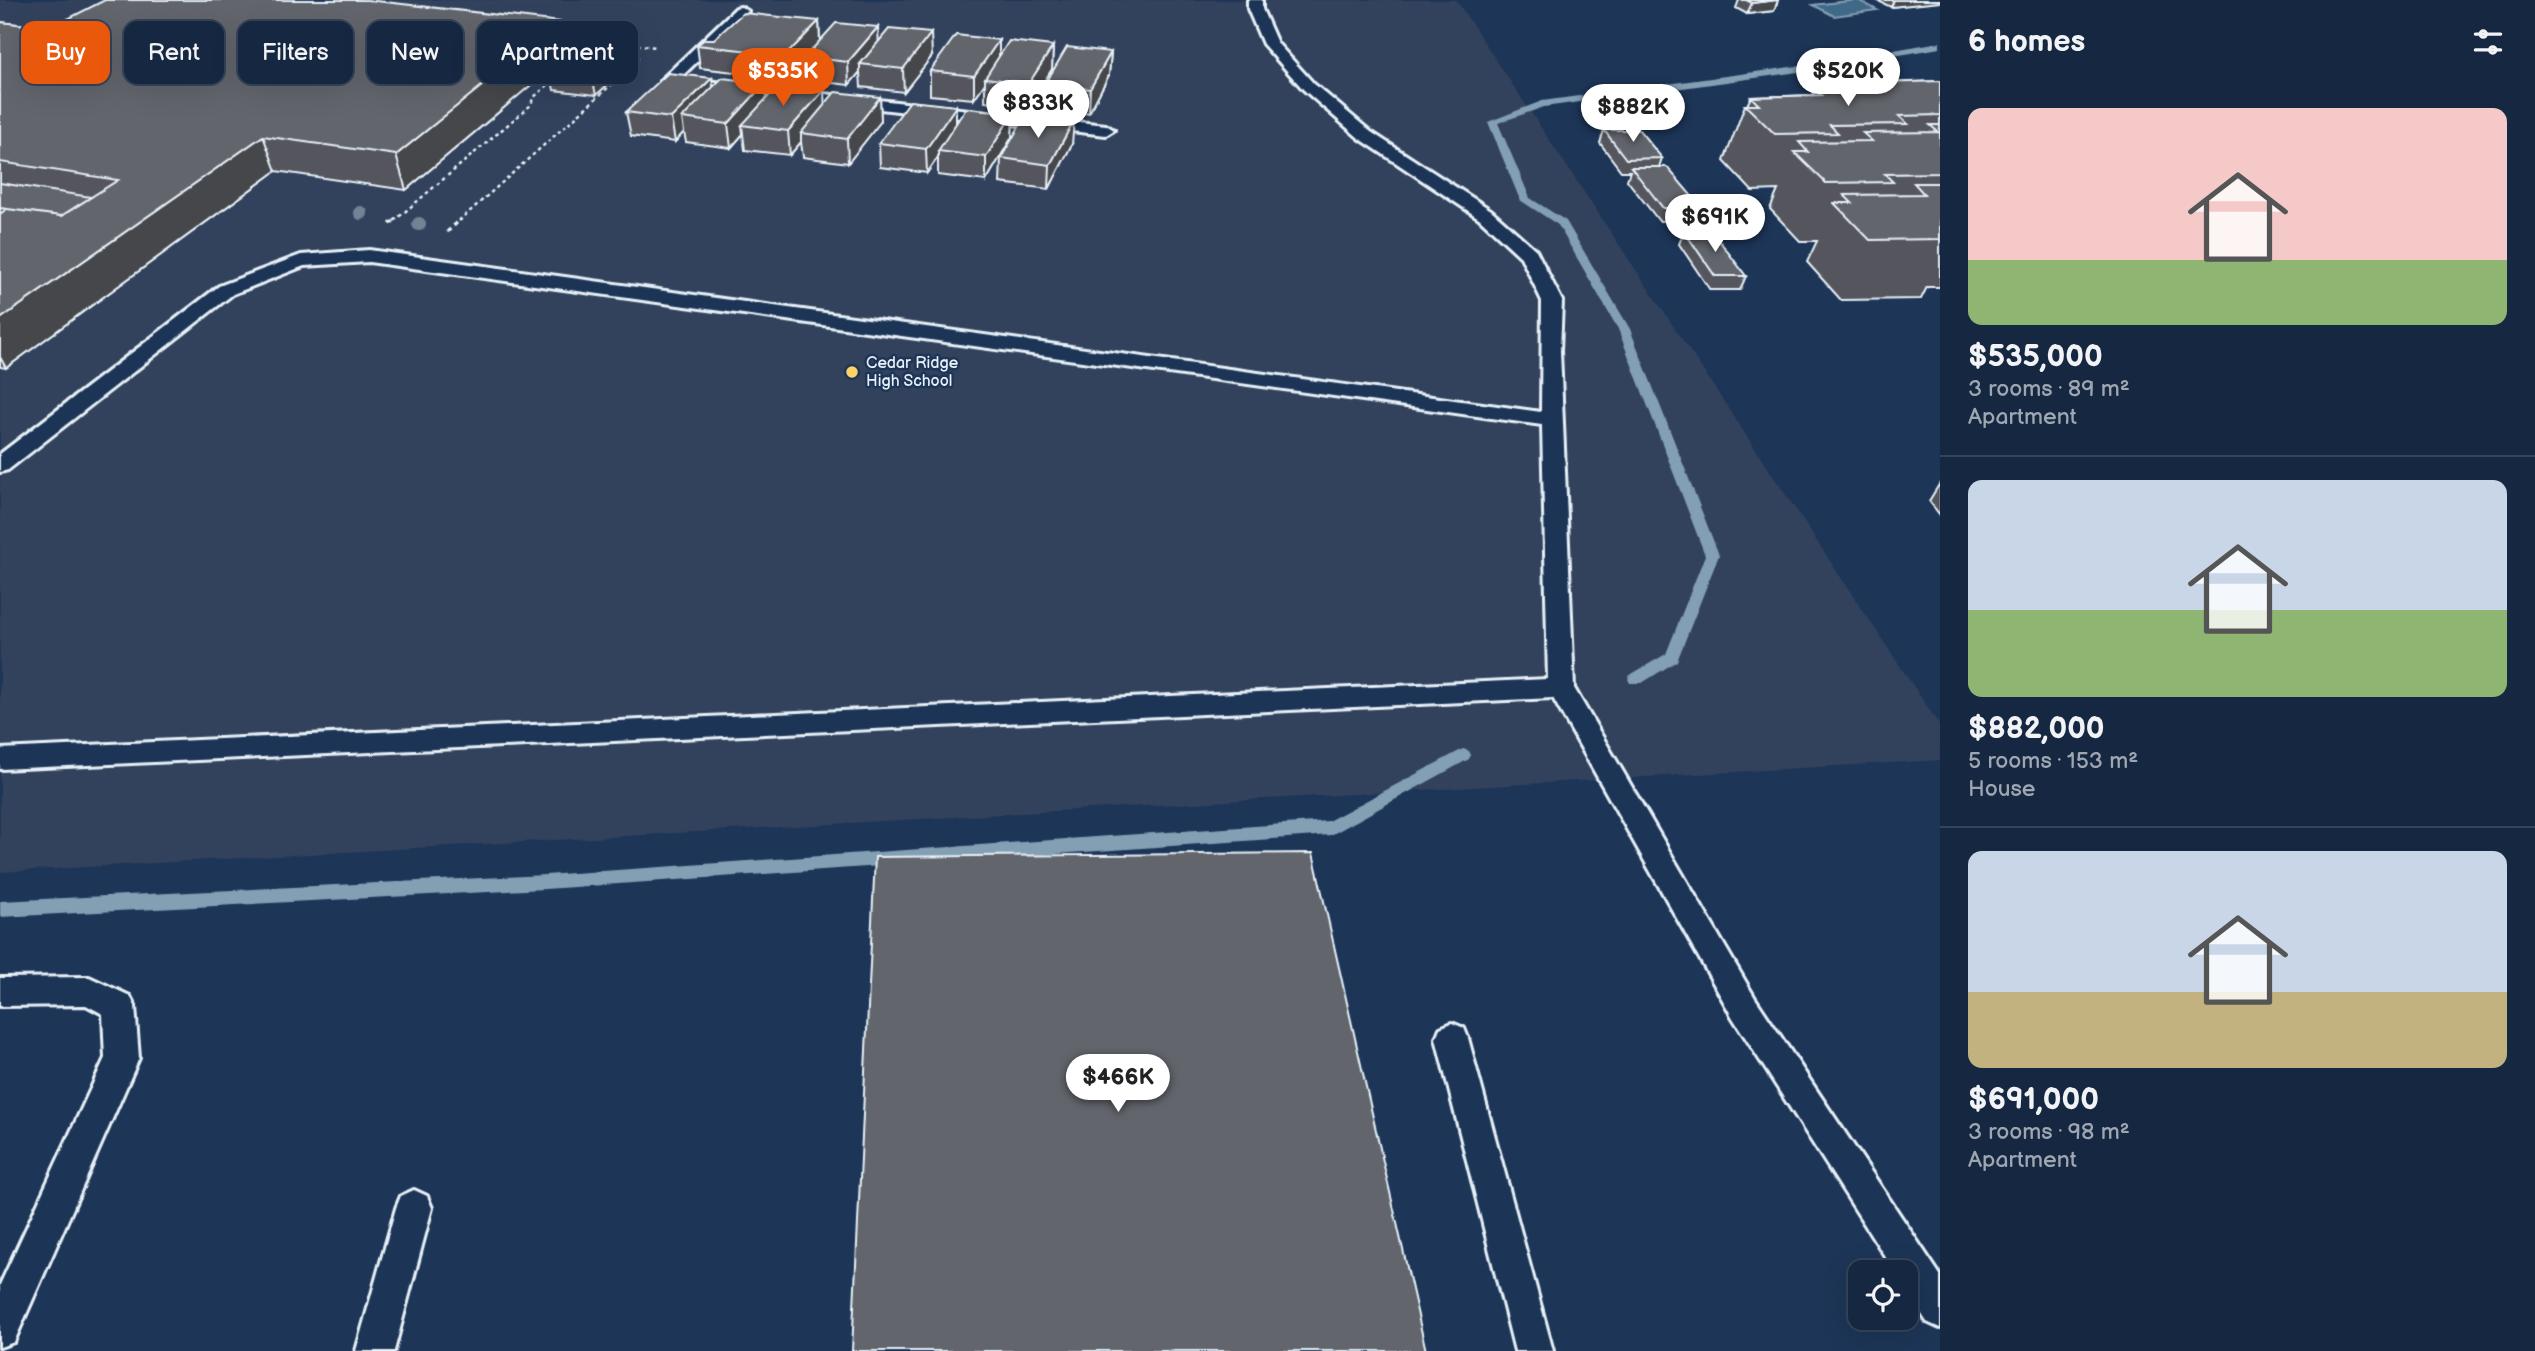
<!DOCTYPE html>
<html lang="en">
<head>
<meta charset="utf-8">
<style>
  body { margin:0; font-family:"Balsamiq Sans",sans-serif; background:#23344c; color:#f1f3f6; height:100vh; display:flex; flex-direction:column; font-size:26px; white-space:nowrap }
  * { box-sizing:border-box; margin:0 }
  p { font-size:23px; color:#9ea6b1 }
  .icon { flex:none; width:38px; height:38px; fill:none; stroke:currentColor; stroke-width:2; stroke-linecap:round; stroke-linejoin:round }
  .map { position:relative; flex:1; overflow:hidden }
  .panel { display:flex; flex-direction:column; background:#162841; width:595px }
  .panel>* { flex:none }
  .hud { position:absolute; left:21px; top:21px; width:665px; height:63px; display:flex; gap:14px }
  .controls { position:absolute; left:1848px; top:1260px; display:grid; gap:14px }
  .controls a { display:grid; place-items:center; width:70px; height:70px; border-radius:14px; background:#162841; box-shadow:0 7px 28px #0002,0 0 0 2px #35445a; font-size:35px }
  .price { position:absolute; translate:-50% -60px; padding:0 16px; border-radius:24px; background:#fff; color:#222; font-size:23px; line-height:46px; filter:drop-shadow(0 2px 4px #0008) }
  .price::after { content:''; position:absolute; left:50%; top:42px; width:21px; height:16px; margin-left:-10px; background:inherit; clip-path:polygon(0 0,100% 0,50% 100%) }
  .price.on { background:#ea580c; color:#fff }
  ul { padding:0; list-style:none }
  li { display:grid; align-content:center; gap:14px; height:371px; padding:0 28px }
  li+li { border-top:2px solid #35445a }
  li span { display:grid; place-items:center; height:217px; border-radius:14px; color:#555 }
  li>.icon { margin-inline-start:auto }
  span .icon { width:126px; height:126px; fill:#fffc; stroke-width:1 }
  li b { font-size:30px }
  h2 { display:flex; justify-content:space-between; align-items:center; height:84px; padding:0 28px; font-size:30px }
  .pill { padding:0 24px; border-radius:14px; background:#162841; box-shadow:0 7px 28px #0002,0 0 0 2px #35445a; font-size:24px; line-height:63px }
  .pill.on { background:#ea580c; color:#fff }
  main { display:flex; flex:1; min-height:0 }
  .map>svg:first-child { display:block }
  .built { fill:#32435d }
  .water { fill:#3f6987; stroke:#839fb4; stroke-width:2 }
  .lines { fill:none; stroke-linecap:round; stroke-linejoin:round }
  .stream { fill:#839fb4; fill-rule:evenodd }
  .service-casing { stroke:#e8f1f8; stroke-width:6 }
  .path-far1 { stroke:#e8f1f8; stroke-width:2.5; stroke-dasharray:3.5 3.5; stroke-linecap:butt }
  .path { stroke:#e8f1f8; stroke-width:3.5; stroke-dasharray:4.5 4.5; stroke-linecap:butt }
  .service { fill:#1d3557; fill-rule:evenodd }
  .tree { fill:#718496 }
  .wall { fill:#54575d; stroke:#e8f1f8; stroke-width:2 }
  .shaded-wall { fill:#45474c; stroke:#e8f1f8; stroke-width:2 }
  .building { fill:#62656c; stroke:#e8f1f8; stroke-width:2 }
  .poi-dot { fill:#ffd166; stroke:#1d3557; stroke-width:2.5 }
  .labels { text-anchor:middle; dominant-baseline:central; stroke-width:5; stroke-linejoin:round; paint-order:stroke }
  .far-poi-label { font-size:16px; fill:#e8f1f8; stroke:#1d3557; text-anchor:start }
</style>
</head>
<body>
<main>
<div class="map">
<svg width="1940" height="1351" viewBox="0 0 1940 1351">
  <rect width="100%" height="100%" fill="#1d3557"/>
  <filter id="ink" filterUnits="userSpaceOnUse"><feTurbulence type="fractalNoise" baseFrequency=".0143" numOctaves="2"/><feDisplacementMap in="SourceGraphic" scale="14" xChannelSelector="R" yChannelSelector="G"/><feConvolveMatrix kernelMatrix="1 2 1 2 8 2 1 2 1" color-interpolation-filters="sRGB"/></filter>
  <g filter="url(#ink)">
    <polygon class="built" points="0,0 1456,0 1940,726 1940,760 0,872"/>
    <polygon class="water" points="1858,0 1877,10 1834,16 1813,5"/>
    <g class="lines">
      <g class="stream">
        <polygon points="1940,42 1940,48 1813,70 1544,107 1498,123 1530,198 1566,221 1630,329 1719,555 1677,661 1642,683 1630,683 1628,679 1630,675 1666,654 1705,555 1618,329 1558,225 1520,200 1488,122 1542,101 1813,64"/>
        <polygon points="1463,749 1469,751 1471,755 1469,759 1331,835 545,889 0,917 0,901 545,875 1328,821"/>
      </g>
      <defs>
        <g id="service">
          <polygon points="1248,0 1262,0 1262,9 1277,43 1314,84 1371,132 1491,210 1536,250 1562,301 1560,351 1574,688 1755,998 1940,1275 1940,1328 1927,1322 1906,1290 1906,1272 1895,1272 1733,1018 1553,698 0,769 0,749 1548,679 1542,425 369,262 304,266 233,294 8,470 0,472 0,454 219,286 301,255 369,250 1541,412 1542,301 1521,257 1479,218 1359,138 1304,90 1263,44 1248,9"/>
          <polygon points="741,7 748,11 746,14 680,78 1106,125 1114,130 1106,135 663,84 660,81 663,78 736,8"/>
          <polygon points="89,977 130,996 135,1006 139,1058 14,1342 0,1347 0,1285 105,1058 103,1014 86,1005 0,1006 0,978"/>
          <polygon points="1452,1023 1464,1028 1468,1038 1553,1351 1515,1351 1436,1038 1440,1028"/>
          <polygon points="414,1190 427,1196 432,1208 394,1351 356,1351 396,1208 401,1196"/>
        </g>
      </defs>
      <use href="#service" class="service-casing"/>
      <g class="path-far1">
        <polyline points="560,37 586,40"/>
        <polyline points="630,44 656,47"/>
        <polyline points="394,221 531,105 533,98 556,78"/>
        <polyline points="459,221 638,61"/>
      </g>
      <g class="path">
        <polyline points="390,224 396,219"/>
        <polyline points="447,232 461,219"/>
      </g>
      <use href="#service" class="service"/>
    </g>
    <g class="tree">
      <circle cx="361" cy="213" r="7"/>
      <circle cx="419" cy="224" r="7"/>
    </g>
    <g class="wall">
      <polygon points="1739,0 1778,0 1774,11 1747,14 1736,8"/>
      <polygon points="1876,0 1940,0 1891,7"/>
      <polygon points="819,21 820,40 878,42 932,56 904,92 861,87 860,72 849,85 807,80 805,60 788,78 700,68 697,45 714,39"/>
      <polygon points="0,22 50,28 561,22 567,52 638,58 596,95 554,90 550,69 406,190 276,171 6,368 0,367"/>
      <polygon points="999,40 999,57 1053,46 1052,69 1029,106 985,101 985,83 974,99 930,95 930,71"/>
      <polygon points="1111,52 1109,75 1089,113 1044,107 1045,84"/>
      <polygon points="1940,81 1940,287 1927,287 1921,299 1841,300 1807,262 1817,241 1800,241 1770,209 1778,190 1752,191 1724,161 1745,105 1747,105 1751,97 1813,95 1815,90 1879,89 1882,83"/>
      <polygon points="713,87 767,98 825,104 880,97 881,121 848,163 803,157 801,142 790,155 745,150 743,134 731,148 686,142 684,132 675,142 631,136 626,112"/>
      <polygon points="1013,113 1012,137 986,181 938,175 938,157 927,173 880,167 879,143 956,123"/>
      <polygon points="1604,130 1662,158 1659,167 1702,208 1697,220 1659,221 1627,180 1630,171 1621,171 1600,143"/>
      <polygon points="1072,144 1049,189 1000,183 1001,158"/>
      <polygon points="1684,231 1746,276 1740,290 1710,290 1679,244"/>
      <polygon points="1940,483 1940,515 1929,501"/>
    </g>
    <g class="shaded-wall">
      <polygon points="1778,0 1774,11 1747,14 1752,3"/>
      <polygon points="1894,0 1940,0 1940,2 1891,7"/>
      <polygon points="819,21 820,43 805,57 805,60 788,78 786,55"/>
      <polygon points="561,22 567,54 550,66 550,69 406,190 396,155"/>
      <polygon points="878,27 879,49 860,64 860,72 849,85 848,62"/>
      <polygon points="931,33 932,56 904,92 903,69"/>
      <polygon points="634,35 638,58 596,95 591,72"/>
      <polygon points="999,40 999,63 985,78 985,83 974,99 974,76"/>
      <polygon points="1053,46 1052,69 1029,106 1029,83"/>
      <polygon points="1111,52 1109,75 1089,113 1090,89"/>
      <polygon points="712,78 715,101 682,118 684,132 675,142 671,118"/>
      <polygon points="765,83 768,107 742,125 743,134 731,148 728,124"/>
      <polygon points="824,90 825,114 801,133 801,142 790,155 788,131"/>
      <polygon points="880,97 881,121 848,163 847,139"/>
      <polygon points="956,106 956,130 938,151 938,157 927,173 926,149"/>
      <polygon points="1013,113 1012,137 986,181 986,157"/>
      <polygon points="1074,120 1072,144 1049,189 1050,165"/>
      <polygon points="263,136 276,171 6,368 0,357 0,319"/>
    </g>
    <g class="building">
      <polygon points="105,0 367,0 561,22 396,155 263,136 0,319 0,214 8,208 61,216 118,180 0,162 0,22 50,28"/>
      <polygon points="1746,0 1776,0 1752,3"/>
      <polygon points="743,13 819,21 786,55 697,45 705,39 714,39"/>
      <polygon points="836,23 878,27 848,62 805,57"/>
      <polygon points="889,29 931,33 903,69 860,64"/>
      <polygon points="593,31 634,35 591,72 550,66"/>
      <polygon points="956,35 999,40 974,76 930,71"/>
      <polygon points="1009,41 1053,46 1029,83 985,78"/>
      <polygon points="1067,47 1111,52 1090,89 1045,84"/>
      <polygon points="668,73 712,78 671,118 626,112"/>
      <polygon points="722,78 765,83 728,124 682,118"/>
      <polygon points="1940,81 1940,115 1899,116 1908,124 1830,125 1838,133 1775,134 1745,105 1759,105 1751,97 1821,95 1815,90 1889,89 1882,83"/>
      <polygon points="779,85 824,90 788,131 742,125"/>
      <polygon points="835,92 880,97 847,139 801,133"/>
      <polygon points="910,101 956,106 926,149 879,143"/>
      <polygon points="966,108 1013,113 986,157 938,151"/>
      <polygon points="1026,115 1074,120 1050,165 1001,158"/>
      <polygon points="1930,125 1940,125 1940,173 1885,174 1893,182 1826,183 1794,152 1808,152 1799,142 1872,141 1863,133 1938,132"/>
      <polygon points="1604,130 1639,130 1662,158 1626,159"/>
      <polygon points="1631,167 1667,167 1702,208 1663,208"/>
      <polygon points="0,183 91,197 61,216 0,208"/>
      <polygon points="1914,183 1940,183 1940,239 1870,240 1834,203 1852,203 1844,195 1924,194"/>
      <polygon points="1684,231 1712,231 1746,276 1715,276"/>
      <polygon points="1313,853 1426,1351 852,1351 875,857"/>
    </g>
  </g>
  <circle class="poi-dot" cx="852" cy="372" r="7"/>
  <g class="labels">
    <g class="far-poi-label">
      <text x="866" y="363">Cedar Ridge<tspan x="866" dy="18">High School</tspan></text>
    </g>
  </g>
</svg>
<div class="controls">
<a><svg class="icon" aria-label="locate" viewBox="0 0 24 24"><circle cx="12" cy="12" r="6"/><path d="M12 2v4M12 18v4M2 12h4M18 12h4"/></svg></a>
</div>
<b class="price on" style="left:783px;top:108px">$535K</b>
<b class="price" style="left:1848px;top:108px">$520K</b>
<b class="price" style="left:1038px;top:140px">$833K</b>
<b class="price" style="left:1633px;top:144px">$882K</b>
<b class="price" style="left:1715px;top:254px">$691K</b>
<b class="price" style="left:1118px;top:1114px">$466K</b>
<div class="hud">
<a class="pill on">Buy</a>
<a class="pill">Rent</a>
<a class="pill">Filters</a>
<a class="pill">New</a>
<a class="pill">Apartment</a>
</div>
</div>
<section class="panel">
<h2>6 homes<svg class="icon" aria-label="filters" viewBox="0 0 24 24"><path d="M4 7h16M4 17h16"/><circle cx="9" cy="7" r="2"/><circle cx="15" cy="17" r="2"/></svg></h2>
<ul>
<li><span style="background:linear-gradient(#f6c9c9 70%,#8fb573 0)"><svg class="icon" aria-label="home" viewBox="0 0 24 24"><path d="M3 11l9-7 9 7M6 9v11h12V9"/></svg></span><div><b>$535,000</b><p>3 rooms · 89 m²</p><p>Apartment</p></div></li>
<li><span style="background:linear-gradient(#c9d6e8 60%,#8fb573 0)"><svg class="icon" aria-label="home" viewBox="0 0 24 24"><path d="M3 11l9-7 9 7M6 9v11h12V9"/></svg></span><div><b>$882,000</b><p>5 rooms · 153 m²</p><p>House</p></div></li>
<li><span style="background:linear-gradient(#c9d6e8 65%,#c2b280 0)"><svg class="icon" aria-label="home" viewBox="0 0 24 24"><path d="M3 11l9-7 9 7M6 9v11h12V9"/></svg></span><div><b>$691,000</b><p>3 rooms · 98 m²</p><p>Apartment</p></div></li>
</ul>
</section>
</main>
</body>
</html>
